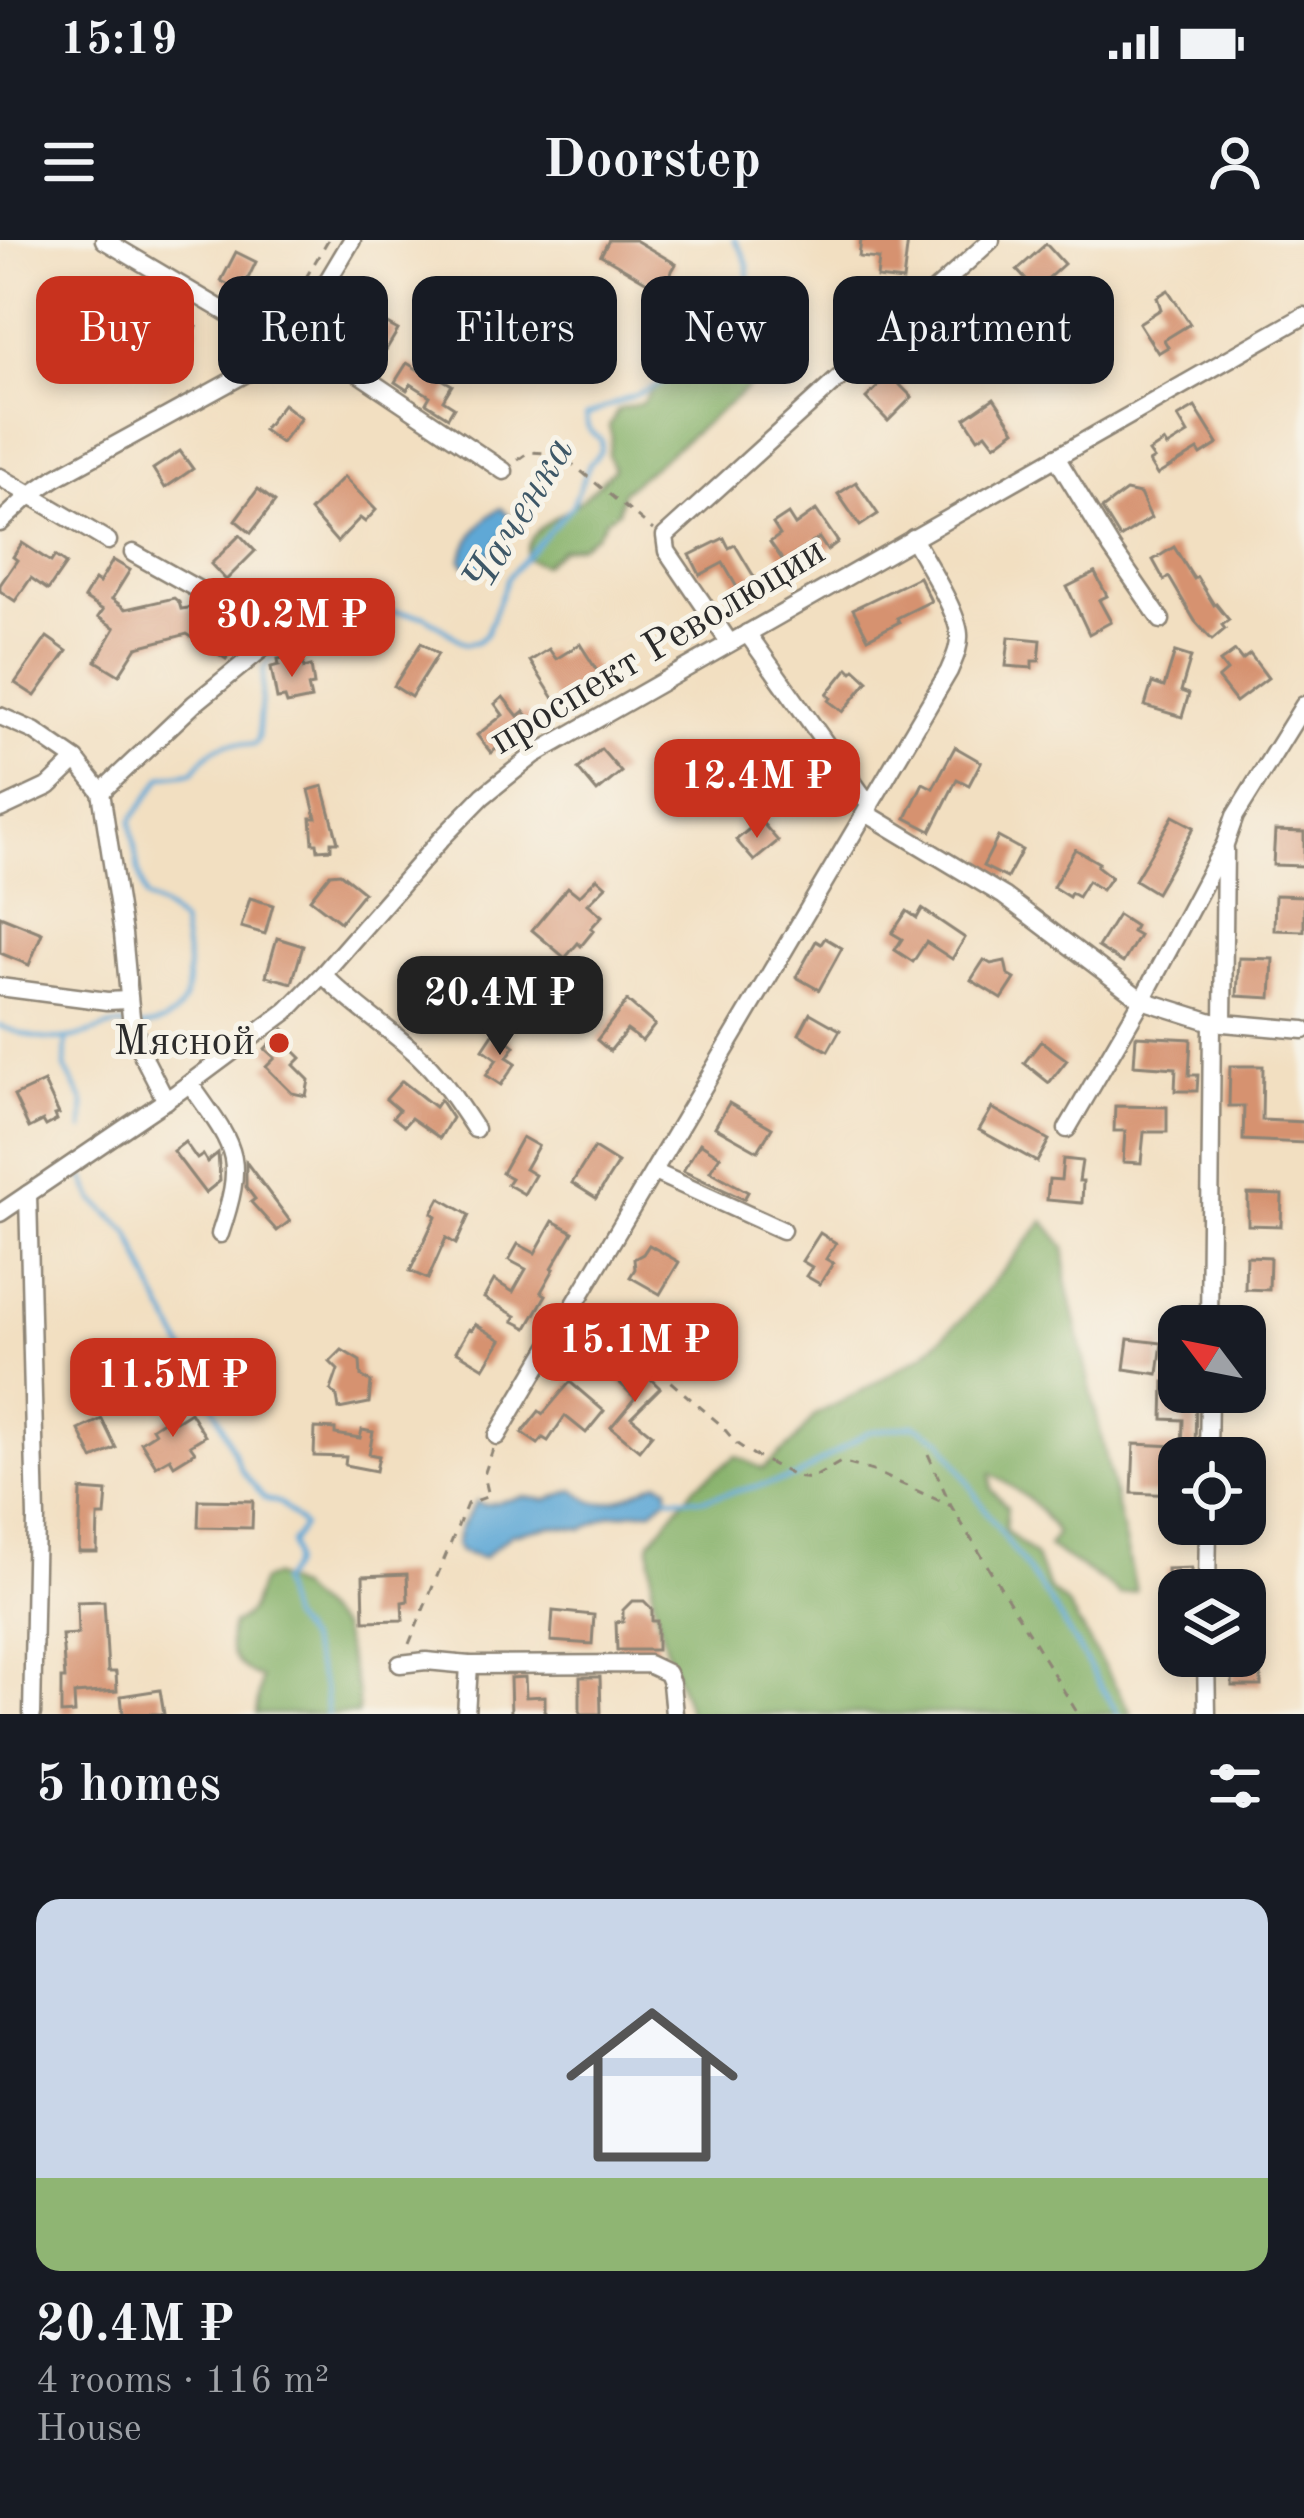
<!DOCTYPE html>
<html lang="en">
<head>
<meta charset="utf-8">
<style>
  body { margin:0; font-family:"Old Standard TT",serif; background:#242831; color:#f1f3f6; height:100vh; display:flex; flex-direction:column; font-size:45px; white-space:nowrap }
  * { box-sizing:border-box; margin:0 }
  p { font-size:39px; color:#9ea1a6 }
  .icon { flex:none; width:66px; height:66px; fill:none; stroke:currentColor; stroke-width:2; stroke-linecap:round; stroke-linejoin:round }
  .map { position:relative; height:1474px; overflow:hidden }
  .sheet { display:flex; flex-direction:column; background:#171b24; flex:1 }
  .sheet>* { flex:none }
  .top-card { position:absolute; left:36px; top:36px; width:1233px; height:108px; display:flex; gap:24px }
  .needle { width:78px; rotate:302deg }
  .tools { position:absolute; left:1158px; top:1065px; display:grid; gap:24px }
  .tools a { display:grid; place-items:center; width:108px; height:108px; border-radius:24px; background:#171b24; box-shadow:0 6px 18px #0003; font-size:60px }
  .price { position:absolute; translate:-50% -102px; padding:0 27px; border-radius:24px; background:#c8321e; color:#fff; font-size:39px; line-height:78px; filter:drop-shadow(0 3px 6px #0008) }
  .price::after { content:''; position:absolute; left:50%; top:72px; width:36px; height:27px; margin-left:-18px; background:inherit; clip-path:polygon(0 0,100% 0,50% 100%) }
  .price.on { background:#222; color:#fff }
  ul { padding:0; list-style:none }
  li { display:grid; align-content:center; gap:24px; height:636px; padding:0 36px }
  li+li { border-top:3px solid #363941 }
  li span { display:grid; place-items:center; height:372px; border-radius:24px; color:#555 }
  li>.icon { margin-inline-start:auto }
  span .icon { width:216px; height:216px; fill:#fffc; stroke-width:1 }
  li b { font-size:51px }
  h2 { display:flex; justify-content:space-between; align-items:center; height:144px; padding:0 36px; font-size:51px }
  .tag { padding:0 42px; border-radius:24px; background:#171b24; box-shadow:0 6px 18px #0003; font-size:42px; line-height:108px }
  .tag.on { background:#c8321e; color:#fff }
  .status { display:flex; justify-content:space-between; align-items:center; height:84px; padding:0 60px; background:#171b24; direction:ltr }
  .status svg { height:33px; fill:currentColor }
  header { display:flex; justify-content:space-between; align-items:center; height:156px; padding:0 36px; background:#171b24; font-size:54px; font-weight:700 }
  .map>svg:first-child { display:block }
  .forest { fill:#84b068; stroke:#586e4a; stroke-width:3 }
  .water { fill:#5ea8d6; stroke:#446a80; stroke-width:3 }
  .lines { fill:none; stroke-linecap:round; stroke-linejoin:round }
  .stream { stroke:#5ea8d6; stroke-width:4.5 }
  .building { fill:#d69270 }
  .minor-casing { stroke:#8e8576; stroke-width:21 }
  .path { stroke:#8e8576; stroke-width:3; stroke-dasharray:9 9; stroke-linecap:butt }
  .minor { stroke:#fff; stroke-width:16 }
  .poi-dot { fill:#c8321e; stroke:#f7f3e8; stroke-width:4.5 }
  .labels { text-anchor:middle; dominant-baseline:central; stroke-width:10; stroke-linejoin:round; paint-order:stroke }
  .street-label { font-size:42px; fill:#2b2b2b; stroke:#f7f3e8 }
  .poi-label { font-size:42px; fill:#2b2b2b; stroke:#f7f3e8; text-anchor:end }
  .water-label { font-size:45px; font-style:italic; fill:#3d5767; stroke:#f7f3e8 }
</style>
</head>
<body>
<div class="status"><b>15:19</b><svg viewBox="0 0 49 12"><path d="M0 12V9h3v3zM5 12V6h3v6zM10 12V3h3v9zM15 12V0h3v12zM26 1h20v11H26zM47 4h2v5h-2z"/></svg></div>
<header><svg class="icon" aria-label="menu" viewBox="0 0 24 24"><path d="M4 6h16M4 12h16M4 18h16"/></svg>Doorstep<svg class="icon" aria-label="person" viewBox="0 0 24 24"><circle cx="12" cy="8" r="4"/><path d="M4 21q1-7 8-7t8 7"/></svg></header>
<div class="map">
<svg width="1304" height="1474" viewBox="0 0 1304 1474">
  <rect width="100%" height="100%" fill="#f7f3e8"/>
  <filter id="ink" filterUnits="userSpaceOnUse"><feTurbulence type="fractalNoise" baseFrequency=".00833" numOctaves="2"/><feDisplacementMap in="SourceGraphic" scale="24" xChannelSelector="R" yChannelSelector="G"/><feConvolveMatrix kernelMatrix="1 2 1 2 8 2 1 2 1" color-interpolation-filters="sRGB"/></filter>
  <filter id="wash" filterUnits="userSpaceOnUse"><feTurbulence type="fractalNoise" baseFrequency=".004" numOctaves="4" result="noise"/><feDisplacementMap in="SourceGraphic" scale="48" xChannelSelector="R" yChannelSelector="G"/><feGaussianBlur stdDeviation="2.7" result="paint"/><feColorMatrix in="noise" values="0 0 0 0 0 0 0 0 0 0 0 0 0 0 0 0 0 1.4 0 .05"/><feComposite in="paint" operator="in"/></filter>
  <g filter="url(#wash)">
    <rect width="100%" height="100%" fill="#f2dfc1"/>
    <g class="forest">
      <path d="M740 88 752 91 753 97 749 147 623 251 618 271 606 279 596 295 580 305 562 309 543 325 526 319C525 286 565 276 585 257 595 247 605 239 614 228L608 216 612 198 609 186 618 170 642 163 653 149 673 137 687 112 695 104Z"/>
      <path d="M1044 981 1065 1007 1066 1040 1136 1351 1120 1355C1098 1335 1072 1323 1048 1306L1057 1294C1040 1265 1020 1251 991 1234V1249L1007 1267 1005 1290 1035 1316 1049 1349 1067 1364 1132 1474H690L666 1409 653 1358 650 1302 694 1247 736 1216 763 1229 795 1201 815 1175 858 1153 924 1114 963 1078Z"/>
      <path d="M272 1336 297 1349 340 1388 358 1454V1474H256L261 1438C235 1427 224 1412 232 1384 256 1374 251 1361 261 1341Z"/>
    </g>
    <g class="water">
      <path d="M501 268 510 276V284L479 329 470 331 461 320C467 300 482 278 501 268Z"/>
      <path d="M658 1242 668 1246V1257L652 1270 611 1275 583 1289 551 1286 511 1294 483 1318 460 1312 456 1305 460 1288 477 1261 483 1265 524 1257 546 1260 574 1250C581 1253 585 1258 591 1261 610 1270 640 1248 658 1242Z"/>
    </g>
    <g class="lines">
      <g class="stream">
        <path d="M0 786C32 798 54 805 88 794 102 790 112 784 127 786"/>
        <path d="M138 787C202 785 189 727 181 683L168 671 146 658 138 630 131 581 163 536 193 532C212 507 221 499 254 505L258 499 264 428 274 415 297 401 365 371 398 372 425 376 465 404 477 402 486 394 508 337 572 266 589 225 600 212 602 201C592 191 587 192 586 176L677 137C697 134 699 141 720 133L724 104 716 91 719 75C751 54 759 31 734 0"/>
        <polyline points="66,800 65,828 84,863 83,890"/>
        <path d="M83 936 94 960 129 992 156 1055 216 1171 241 1230 265 1259 280 1263 303 1286 291 1303C296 1322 293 1329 279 1342L289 1379 307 1401 325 1450 327 1474"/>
        <polyline points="668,1257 703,1259 796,1237 868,1192 914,1185 942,1200 987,1273 1049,1360 1118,1474"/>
      </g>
    </g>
    <g id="blocks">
      <g class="building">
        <polygon points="609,0 635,0 676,24 661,50 601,15"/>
        <polygon points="861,0 908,0 903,41 877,38 879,19 859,17"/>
        <polygon points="1046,4 1064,24 1035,50 1017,30"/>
        <polygon points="236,12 256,22 242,51 221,41"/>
        <polygon points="1168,50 1190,84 1164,100 1168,107 1158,113 1139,83 1161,69 1157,57"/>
        <polygon points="60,58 87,74 73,98 46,81"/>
        <polygon points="343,64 363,76 360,82 380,94 387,84 398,90 386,110 354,91 348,101 337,95 343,85 333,80"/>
        <polygon points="171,71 197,87 182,112 158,135 144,121 151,113 120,94 133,72 160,89"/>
        <polygon points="407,123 427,135 429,132 452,145 443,160 454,167 448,177 426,163 430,156 411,144 407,150 395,142"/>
        <polygon points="890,135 912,157 888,181 866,158"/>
        <polygon points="994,158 1015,190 995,205 986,193 978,198 965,178"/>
        <polygon points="283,164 301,178 281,203 263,190"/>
        <polygon points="1195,167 1218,204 1201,215 1198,210 1157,235 1149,222 1154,219 1149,212 1164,202 1167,207 1188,194 1178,177"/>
        <polygon points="180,211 193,229 165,248 153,229"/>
        <polygon points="344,237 376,270 365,282 360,278 337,302 310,271"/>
        <polygon points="856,242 878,274 860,286 838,254"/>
        <polygon points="258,249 275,262 251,293 235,280"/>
        <polygon points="1126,251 1140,254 1151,278 1120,298 1102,269"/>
        <polygon points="816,270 838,302 827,310 819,298 784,322 770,302 780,295 773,284 788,274 795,285"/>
        <polygon points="240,295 255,311 226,340 211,324"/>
        <polygon points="724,298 729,308 735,305 765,355 747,365 723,323 700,335 690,315"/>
        <polygon points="22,303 51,322 55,316 66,324 48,350 31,338 15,361 0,351 0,345 17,320 13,317"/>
        <polygon points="1174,307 1194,339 1197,337 1214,365 1216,364 1229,380 1222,385 1225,389 1212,400 1195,381 1169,337 1164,340 1153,320"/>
        <polygon points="113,320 130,330 112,359 126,369 174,358 179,362 181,369 195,367 204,372 205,379 239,399 226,419 187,394 137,407 119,435 96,421 115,388 98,377 103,370 84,358 95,340 99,343"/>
        <polygon points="1095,333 1107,356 1099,360 1111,382 1089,394 1067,347"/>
        <polygon points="919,337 931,361 897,378 899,382 868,398 853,369"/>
        <polygon points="47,397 67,411 35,456 15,443"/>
        <polygon points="1009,397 1041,400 1039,421 1032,421 1032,428 1006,426"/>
        <polygon points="421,403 438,414 411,457 394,446"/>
        <polygon points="580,404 599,434 576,450 580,455 560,468 530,421 549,409 556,419"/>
        <polygon points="1235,411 1242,420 1250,414 1268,438 1236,462 1218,439 1227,431 1220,422"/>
        <polygon points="1175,412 1191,417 1181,451 1189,454 1182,477 1145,466 1152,443 1164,447"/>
        <polygon points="302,415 304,428 311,426 314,445 308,446 311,459 287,464 285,458 277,459 271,427 279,425 278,419"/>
        <polygon points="848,428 852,432 855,429 868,441 843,472 829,461 831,458 827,454"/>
        <polygon points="503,457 518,476 524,471 532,481 491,513 477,495 503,475 495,464"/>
        <polygon points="955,507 981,522 969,545 957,539 931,591 906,578 923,543 933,548"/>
        <polygon points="794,508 817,522 801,549 778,535"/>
        <polygon points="601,509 621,532 597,552 578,529"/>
        <polygon points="323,546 338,602 331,602 331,609 318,610 317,603 313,603 311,578 316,578 309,550"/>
        <polygon points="1173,576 1194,587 1156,653 1135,640"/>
        <polygon points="760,580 778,601 754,621 736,600"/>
        <polygon points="1275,591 1304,592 1304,626 1273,625"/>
        <polygon points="998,597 1022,610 1007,638 983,626"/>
        <polygon points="1075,609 1099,623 1097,626 1111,637 1102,650 1088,641 1078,657 1071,653 1069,657 1053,647"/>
        <polygon points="340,633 364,652 340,682 310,659 330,634"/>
        <polygon points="597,638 606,646 588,664 602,676 591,688 594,690 581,706 578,703 565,718 532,690 568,647 579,656"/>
        <polygon points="1275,655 1304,656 1304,691 1274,690"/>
        <polygon points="250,658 273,665 265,694 241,687"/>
        <polygon points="922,669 965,698 952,719 926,702 913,722 895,710 902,699 892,693 907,671 917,678"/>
        <polygon points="1118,675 1135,686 1132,692 1139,696 1123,723 1098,707"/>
        <polygon points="0,676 42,693 29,725 0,713"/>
        <polygon points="277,698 303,706 292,743 266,736"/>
        <polygon points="825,698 842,708 819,750 796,737 816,701 821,704"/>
        <polygon points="1239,718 1273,719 1271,758 1237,756"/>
        <polygon points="984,720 991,724 1005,721 1008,735 1015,739 1002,759 971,740"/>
        <polygon points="627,761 655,785 642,801 627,790 610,811 597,800"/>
        <polygon points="810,773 840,790 828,811 799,794"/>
        <polygon points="284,789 292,797 286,803 301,818 294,825 309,840 306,856 292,853 266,827 275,818 265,809"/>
        <polygon points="495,791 515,806 507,817 516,823 501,845 486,835 497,819 483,809"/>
        <polygon points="1136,796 1191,799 1189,835 1198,835 1197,851 1175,851 1176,828 1134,825"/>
        <polygon points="1041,801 1067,820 1049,843 1024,823"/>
        <polygon points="1230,826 1263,826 1262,880 1304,882 1304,903 1243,900 1244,866 1229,866"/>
        <polygon points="402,841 435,867 440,860 452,878 440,898 411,878 404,886 393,877 399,870 386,859"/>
        <polygon points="44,842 59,874 55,875 57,880 46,886 43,881 29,888 14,856"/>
        <polygon points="729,863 772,888 758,911 715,887"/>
        <polygon points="1115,866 1167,867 1167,892 1144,892 1141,923 1123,922 1125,891 1114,891"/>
        <polygon points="992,868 1049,900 1037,922 979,890"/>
        <polygon points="522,897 538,906 525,929 535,935 524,954 507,944 511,938 502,933"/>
        <polygon points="185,902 197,919 203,915 207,922 218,913 220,941 205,953 173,911"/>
        <polygon points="700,903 720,916 710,931 748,952 744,959 683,931"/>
        <polygon points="594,908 618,923 596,958 572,943"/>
        <polygon points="1063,919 1082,921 1079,941 1083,941 1082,963 1047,960 1049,939 1061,940"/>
        <polygon points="246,922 290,981 277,991 251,962 255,959 246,947"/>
        <polygon points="1248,954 1282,955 1281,986 1248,985"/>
        <polygon points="440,958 469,975 456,1004 446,998 428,1039 410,1031 436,976 432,973"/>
        <polygon points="553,981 573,992 552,1028 554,1029 541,1052 546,1055 527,1088 513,1081 516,1076 484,1058 494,1040 513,1052 526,1029 509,1020 518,1004 535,1013"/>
        <polygon points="820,993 836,1003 826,1019 833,1023 820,1044 806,1036 812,1027 802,1021"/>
        <polygon points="649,1005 679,1022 660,1054 630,1037 635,1029 634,1019 643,1014"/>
        <polygon points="1246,1016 1270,1017 1269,1050 1245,1049"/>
        <polygon points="475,1084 501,1100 484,1128 456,1111 469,1089 472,1090"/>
        <polygon points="678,1091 693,1101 697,1095 715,1106 706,1122 701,1119 697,1125 668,1108"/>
        <polygon points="1128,1099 1162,1103 1158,1134 1124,1129"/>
        <polygon points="342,1110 360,1121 361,1136 371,1142 369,1163 339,1169 337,1157 331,1150 338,1130 330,1122"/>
        <polygon points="633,1122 660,1148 631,1177 652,1194 639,1210 611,1187 635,1158 616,1139"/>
        <polygon points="570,1142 604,1171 586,1193 565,1176 548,1201 543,1198 538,1204 522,1193 539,1171 543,1174"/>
        <polygon points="1164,1142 1179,1143 1179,1152 1196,1152 1195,1213 1182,1212 1183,1180 1163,1179"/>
        <polygon points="190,1172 205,1196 190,1205 195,1212 174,1225 170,1218 156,1226 141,1202 155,1193 152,1188 172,1175 176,1181"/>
        <polygon points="102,1179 116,1208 93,1219 79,1190"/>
        <polygon points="315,1188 335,1189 335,1194 360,1198 362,1190 373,1192 369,1214 379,1216 376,1231 345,1225 346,1217 314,1216"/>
        <polygon points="1134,1204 1176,1206 1173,1255 1132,1253"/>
        <polygon points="81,1250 107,1252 105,1276 98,1276 97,1312 79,1312"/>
        <polygon points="199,1260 253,1261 252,1288 198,1287"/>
        <polygon points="1191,1328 1191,1350 1179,1350 1179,1396 1169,1396 1167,1329"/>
        <polygon points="407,1334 408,1361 402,1362 403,1380 364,1381 363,1336"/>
        <polygon points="104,1361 108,1432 116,1432 117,1451 74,1454 75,1473 61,1474 61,1439 65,1439 62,1395 78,1394 77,1362"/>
        <polygon points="632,1361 644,1361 652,1369 652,1381 657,1381 657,1410 617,1410 616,1382 623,1381 623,1370"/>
        <polygon points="553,1371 594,1375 592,1404 551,1401"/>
        <polygon points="1233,1417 1261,1417 1261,1446 1232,1446"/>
        <polygon points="525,1437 526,1457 545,1456 545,1474 511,1474 510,1438"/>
        <polygon points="580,1437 600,1437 601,1474 580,1474"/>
        <polygon points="160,1450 164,1474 123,1474 121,1456"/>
      </g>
    </g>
  </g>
  <g filter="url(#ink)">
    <use href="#blocks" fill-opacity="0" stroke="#8e8576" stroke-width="3"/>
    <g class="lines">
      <defs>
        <g id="minor">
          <polyline points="104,0 285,107"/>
          <polyline points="297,92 504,231"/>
          <polyline points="1056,217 1112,309 1161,380"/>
          <polyline points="0,237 108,301"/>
          <polyline points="0,283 30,255 55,238 261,125 285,107 297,92 352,0"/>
          <polyline points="747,393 870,566"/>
          <polyline points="729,402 667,311 665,296 991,0"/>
          <polyline points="0,476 34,491 76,520 101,552 123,694 131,777 143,816 166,861"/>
          <polyline points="101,552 194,464 279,395 133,313"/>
          <polyline points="0,569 49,546 76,520"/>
          <polyline points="866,573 1004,656 1142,760 1212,782 1304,790"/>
          <path d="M323 734C353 767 392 789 424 821 444 841 459 865 475 889"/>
          <polyline points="0,747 107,761 128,760"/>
          <polyline points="1223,782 1225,609"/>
          <path d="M190 844C236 909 246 916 220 994"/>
          <polyline points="1067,889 1142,760 1225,604 1235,576 1304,465"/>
          <polyline points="654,932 782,990"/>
          <polyline points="28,954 36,1278 32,1474"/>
          <polyline points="0,973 178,852 287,771 323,734 441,599 483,556 534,515 1304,76"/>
          <polyline points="1209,1086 1212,782"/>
          <path d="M497 1196 949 431C954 419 960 407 959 394 957 370 925 321 913 298"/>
          <polyline points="1208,1218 1209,1152"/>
          <polyline points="1207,1350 1208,1284"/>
          <polyline points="1206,1416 1207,1474"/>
          <polyline points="400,1424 426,1421 469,1425 648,1424 667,1433 671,1443 674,1474"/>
          <polyline points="466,1474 469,1425"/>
        </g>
      </defs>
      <use href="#minor" class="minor-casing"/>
      <g class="path">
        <polyline points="278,85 328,0"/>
        <polyline points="518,220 529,212 560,214 653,290"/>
        <polyline points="583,1079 631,1108 720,1184 737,1204 754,1215 796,1237 811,1239 841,1222 873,1231 951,1266"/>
        <polyline points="928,1214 951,1266 1078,1474"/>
        <polyline points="409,1404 467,1264 489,1256 484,1235 493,1209"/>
      </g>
      <use href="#minor" class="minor"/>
    </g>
  </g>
  <circle class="poi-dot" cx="279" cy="803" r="12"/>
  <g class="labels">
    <g class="street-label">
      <text transform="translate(658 407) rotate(-31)">проспект Революции</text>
    </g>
    <g class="poi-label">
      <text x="255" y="803">Мясной</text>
    </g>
    <g class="water-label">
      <text transform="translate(520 276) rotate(-59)">Чаченка</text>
    </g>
  </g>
</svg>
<div class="tools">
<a><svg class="needle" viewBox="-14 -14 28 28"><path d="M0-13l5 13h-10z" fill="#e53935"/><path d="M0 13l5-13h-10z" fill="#9ea1a6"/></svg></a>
<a><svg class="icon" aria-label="locate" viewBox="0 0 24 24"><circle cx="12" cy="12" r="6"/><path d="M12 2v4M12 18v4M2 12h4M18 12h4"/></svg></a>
<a><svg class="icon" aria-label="layers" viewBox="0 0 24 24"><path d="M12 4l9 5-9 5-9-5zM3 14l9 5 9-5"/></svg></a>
</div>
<b class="price" style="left:292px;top:440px">30.2M ₽</b>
<b class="price" style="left:757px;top:601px">12.4M ₽</b>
<b class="price on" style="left:500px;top:818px">20.4M ₽</b>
<b class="price" style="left:635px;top:1165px">15.1M ₽</b>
<b class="price" style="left:173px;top:1200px">11.5M ₽</b>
<div class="top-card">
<a class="tag on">Buy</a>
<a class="tag">Rent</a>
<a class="tag">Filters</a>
<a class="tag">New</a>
<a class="tag">Apartment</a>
</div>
</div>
<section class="sheet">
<h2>5 homes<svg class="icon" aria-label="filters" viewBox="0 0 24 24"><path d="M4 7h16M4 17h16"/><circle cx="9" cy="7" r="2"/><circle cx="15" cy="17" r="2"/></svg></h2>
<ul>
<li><span style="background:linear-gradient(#c9d6e8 75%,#8fb573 0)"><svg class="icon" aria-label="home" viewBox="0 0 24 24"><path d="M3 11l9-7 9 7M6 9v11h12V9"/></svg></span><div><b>20.4M ₽</b><p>4 rooms · 116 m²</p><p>House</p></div></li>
</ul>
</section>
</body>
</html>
